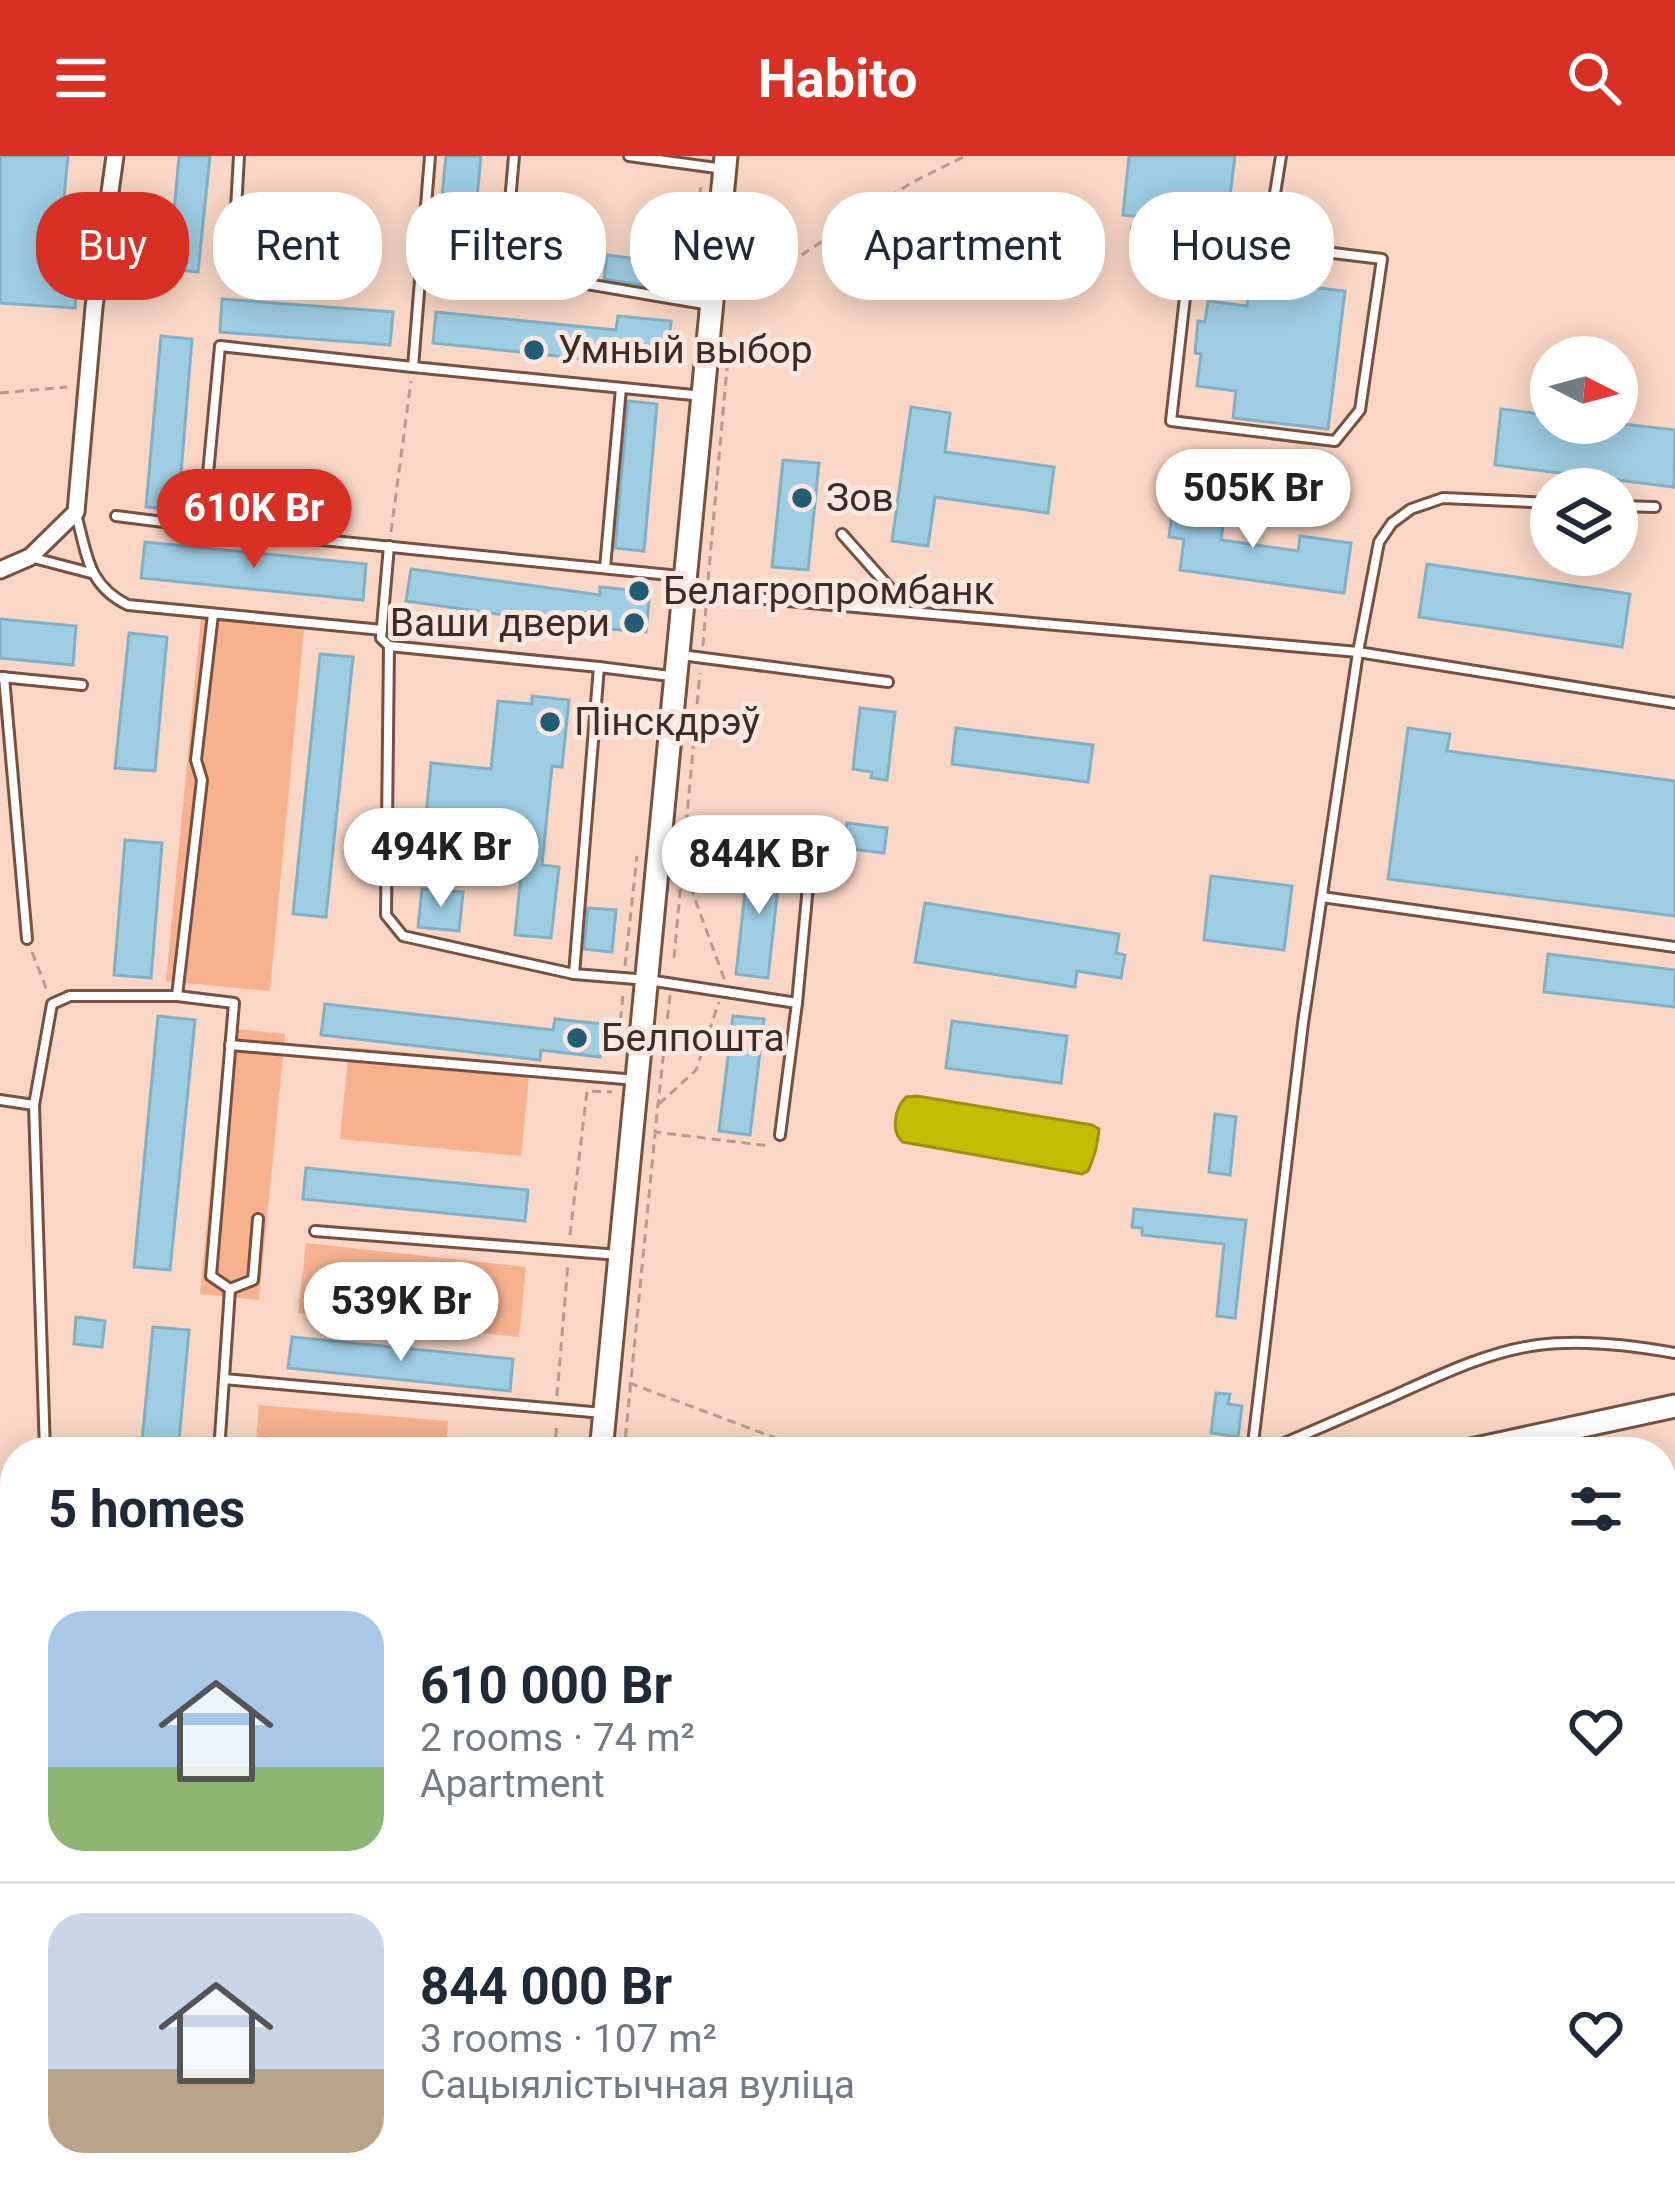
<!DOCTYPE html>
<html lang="en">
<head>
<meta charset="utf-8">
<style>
  body { margin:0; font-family:Roboto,sans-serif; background:#f2f2f3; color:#1f2937; height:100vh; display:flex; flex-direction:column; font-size:45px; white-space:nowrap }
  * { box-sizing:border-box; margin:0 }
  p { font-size:39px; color:#747a83 }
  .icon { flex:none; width:66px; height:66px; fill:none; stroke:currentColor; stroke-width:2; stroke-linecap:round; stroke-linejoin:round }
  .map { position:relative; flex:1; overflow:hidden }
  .panel { position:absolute; left:0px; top:1281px; width:1677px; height:768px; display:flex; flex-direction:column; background:#fff; border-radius:48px 48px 0 0; box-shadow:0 6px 30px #0003 }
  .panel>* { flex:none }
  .guide { position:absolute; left:36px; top:36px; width:1605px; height:108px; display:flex; gap:24px }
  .needle { width:78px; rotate:96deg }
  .controls { position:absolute; left:1530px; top:180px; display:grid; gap:24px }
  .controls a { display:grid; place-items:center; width:108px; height:108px; border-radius:50%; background:#fff; box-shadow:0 6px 30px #0003; font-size:60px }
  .price { position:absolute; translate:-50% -102px; padding:0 27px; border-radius:42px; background:#fff; color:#222; font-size:39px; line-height:78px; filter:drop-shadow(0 3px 6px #0008) }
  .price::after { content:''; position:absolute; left:50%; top:72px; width:36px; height:27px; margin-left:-18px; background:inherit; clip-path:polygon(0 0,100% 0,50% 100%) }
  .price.on { background:#d93025; color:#fff }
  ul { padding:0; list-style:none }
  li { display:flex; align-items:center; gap:36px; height:300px; padding:0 48px }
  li+li { border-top:3px solid #e0e1e3 }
  li span { display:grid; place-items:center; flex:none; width:336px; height:240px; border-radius:36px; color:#555 }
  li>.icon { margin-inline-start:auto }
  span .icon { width:144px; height:144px; fill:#fffc; stroke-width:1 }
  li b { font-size:51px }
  h2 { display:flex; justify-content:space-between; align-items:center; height:144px; padding:0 48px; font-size:51px }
  .pill { padding:0 42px; border-radius:48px; background:#fff; box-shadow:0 6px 30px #0003; font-size:42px; line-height:108px }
  .pill.on { background:#d93025; color:#fff }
  header { display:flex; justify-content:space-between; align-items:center; height:156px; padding:0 48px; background:#d93025; color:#fff; font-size:54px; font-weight:700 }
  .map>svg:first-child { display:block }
  .green { fill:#f7b18f }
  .forest { fill:#ed7733 }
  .water { fill:#c3bc05; stroke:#9b910e; stroke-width:3 }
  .building { fill:#9fcee4; stroke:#82b1c5; stroke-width:3 }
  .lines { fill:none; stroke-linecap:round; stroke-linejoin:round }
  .service-casing { stroke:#76513f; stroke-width:14 }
  .minor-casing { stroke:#76513f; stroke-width:21 }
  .secondary-casing { stroke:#76513f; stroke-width:27 }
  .path { stroke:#b89b8d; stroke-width:3; stroke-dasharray:9 6; stroke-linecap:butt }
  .service { stroke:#fff; stroke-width:8 }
  .minor { stroke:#fff; stroke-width:15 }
  .secondary { stroke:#fff; stroke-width:21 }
  .poi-dot { fill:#215e75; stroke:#fae7df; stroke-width:4.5 }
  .labels { text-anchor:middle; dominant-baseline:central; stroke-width:10; stroke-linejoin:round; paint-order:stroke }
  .poi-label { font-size:39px; fill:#3d2c24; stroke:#fae7df; text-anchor:start }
</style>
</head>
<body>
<header><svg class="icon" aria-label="menu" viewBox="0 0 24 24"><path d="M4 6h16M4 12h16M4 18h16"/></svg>Habito<svg class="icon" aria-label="search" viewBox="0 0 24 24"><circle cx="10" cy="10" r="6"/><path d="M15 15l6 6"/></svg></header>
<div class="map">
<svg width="1675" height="2049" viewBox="0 0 1675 2049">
  <rect width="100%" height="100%" fill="#f9d6c5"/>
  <g class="green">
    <polygon points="201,462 304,472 270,835 166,825"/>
    <polygon points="226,872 285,878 259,1144 200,1138"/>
    <polygon points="349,891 530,909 521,1000 340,983"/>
    <polygon points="306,1087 526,1111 519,1181 298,1157"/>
    <polygon points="259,1249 448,1265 446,1296 255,1296"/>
    <polygon points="0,1783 15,1783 15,2034 827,2034 834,2049 0,2049"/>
    <polygon points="1662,1979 1675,1986 1675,2049 1440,2049 1434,2034 1662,2034"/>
  </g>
  <g class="forest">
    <polygon points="1662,1791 1675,1830 1675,1986 1662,1979"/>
    <polygon points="1222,2034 1434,2034 1440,2049 1235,2049"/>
  </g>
  <g class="water">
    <path d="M917 940 1092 969 1099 973C1098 987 1094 1002 1088 1015L1082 1018 903 986C890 976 895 952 906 941Z"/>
    <polygon points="960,2034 1119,2034 1130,2049 962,2049"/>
  </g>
  <g class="building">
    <polygon points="0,0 68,0 55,134 76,135 75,152 0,147"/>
    <polygon points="179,0 210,0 198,116 169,113"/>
    <polygon points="446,0 481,0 469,125 434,121"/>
    <polygon points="1129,0 1235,0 1226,73 1187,68 1188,66 1123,59"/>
    <polygon points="607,99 637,103 636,113 649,114 647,130 604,123"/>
    <polygon points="1250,124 1345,135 1328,273 1233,262 1236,235 1197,230 1201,198 1195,197 1198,165 1205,166 1208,145 1247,150"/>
    <polygon points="222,143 393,156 390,189 220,176"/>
    <polygon points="436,156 616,174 618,160 671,165 667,206 605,199 605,205 433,187"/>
    <polygon points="161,180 192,183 178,353 146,351"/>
    <polygon points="628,245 657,248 644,395 615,392"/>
    <polygon points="911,251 950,257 945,296 1054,311 1048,357 935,341 928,390 892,385"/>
    <polygon points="1501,253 1551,259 1551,267 1614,267 1675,274 1674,331 1495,309"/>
    <polygon points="783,304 819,307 808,414 772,411"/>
    <polygon points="1303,307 1330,310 1327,338 1300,336"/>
    <polygon points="1174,338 1226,345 1221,384 1298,395 1300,380 1351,387 1344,437 1180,414 1184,383 1169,381"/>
    <polygon points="145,386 366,408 363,444 141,422"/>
    <polygon points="1427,408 1630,438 1622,491 1419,461"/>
    <polygon points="411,413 600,439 600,431 650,436 646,476 597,472 406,445"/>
    <polygon points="0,463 76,470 73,509 0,502"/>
    <polygon points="129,477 167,481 155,615 115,612"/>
    <polygon points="320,498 353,501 326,761 293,758"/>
    <polygon points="532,540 569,544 562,611 552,610 542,709 559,711 551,782 515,779 523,699 504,697 506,679 425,671 431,607 491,613 498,545 532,548"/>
    <polygon points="860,552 895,556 887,624 871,622 872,616 853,613"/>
    <polygon points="956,572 1093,589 1088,626 952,608"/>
    <polygon points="1408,572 1450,578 1447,595 1675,625 1675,760 1388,723"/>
    <polygon points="847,667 887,672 884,697 844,692"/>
    <polygon points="125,684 162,687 151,822 114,819"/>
    <polygon points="749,700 781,703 768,822 736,818"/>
    <polygon points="1211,720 1292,730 1284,794 1204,784"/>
    <polygon points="422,733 463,736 459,775 418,771"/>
    <polygon points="925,747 1119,778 1116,797 1125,799 1121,822 1077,815 1075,831 915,806"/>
    <polygon points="588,752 616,754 612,796 584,793"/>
    <polygon points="1548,798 1675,814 1675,851 1544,836"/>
    <polygon points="325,848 553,874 555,863 604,868 600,901 541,894 540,904 321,879"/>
    <polygon points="158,860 195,864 170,1114 134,1111"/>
    <polygon points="733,860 764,863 750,979 719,975"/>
    <polygon points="952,865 1067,880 1061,927 946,912"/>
    <polygon points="1215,958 1236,961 1230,1019 1209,1016"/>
    <polygon points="306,1012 528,1034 525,1065 303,1043"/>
    <polygon points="1134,1053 1246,1064 1235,1162 1217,1160 1224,1088 1142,1079 1142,1072 1132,1071"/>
    <polygon points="76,1161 105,1165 102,1191 74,1188"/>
    <polygon points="153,1171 189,1174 178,1296 141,1296"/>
    <polygon points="292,1181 513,1203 510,1235 288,1212"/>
    <polygon points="1216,1237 1230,1238 1228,1248 1242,1250 1238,1281 1211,1277"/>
  </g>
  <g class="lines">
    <defs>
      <g id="service">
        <polyline points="430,0 413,211 703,240"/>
        <polyline points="514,0 504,114 710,149"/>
        <polyline points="629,0 724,13"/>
        <polyline points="1137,73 1382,103 1360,254 1335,285 1171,265 1192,79"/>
        <polyline points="1267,87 1281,0"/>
        <polyline points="233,105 239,0"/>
        <polyline points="1617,350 1655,351"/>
        <path d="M76 358C87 398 87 429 128 449L382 474"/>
        <polyline points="116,360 243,376 680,420"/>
        <polyline points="203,371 220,190 413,211"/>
        <polyline points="842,378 889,431 891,454"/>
        <polyline points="389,390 381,482 389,490 599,511 574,818 648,824 797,847 780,979"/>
        <polyline points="30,401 91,417"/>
        <polyline points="605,412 621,232"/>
        <polyline points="687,436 1358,496 1675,547"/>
        <polyline points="389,490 386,759 403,780 574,818"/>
        <polyline points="681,499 888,526"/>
        <polyline points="599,511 670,520"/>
        <polyline points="1,521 82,529"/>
        <polyline points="4,521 27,783"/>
        <polyline points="1322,741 1675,791"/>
        <polyline points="177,840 234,847 211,1120 230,1133 219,1296"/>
        <polyline points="797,847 809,719"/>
        <polyline points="230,889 636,924"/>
        <polyline points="0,944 34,949"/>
        <polyline points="315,1075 619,1099"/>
        <polyline points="230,1133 253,1124 258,1063"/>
        <polyline points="224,1223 603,1257"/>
        <polyline points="1544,1280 1548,1296"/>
        <polyline points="45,1296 34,949 52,848 70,840 177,840 202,624 196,604 213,458"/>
        <polyline points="1252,1296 1303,867 1358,496 1379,386 1392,367 1411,353 1443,342 1551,347"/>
        <path d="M1264 1296C1306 1278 1348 1260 1391 1241 1438 1220 1486 1196 1538 1189 1582 1183 1631 1189 1675 1197"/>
        <polyline points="0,1378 15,1377"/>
        <polyline points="1672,1380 1675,1393"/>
        <polyline points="1662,1382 1675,1379"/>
        <polyline points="1662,1530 1675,1527"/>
        <polyline points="1662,1565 1675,1614"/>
        <polyline points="1662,1737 1675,1788"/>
      </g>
      <g id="minor">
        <polyline points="0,414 30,401 76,356 94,151 115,0"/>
        <polyline points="883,2034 889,2049"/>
      </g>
      <g id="secondary">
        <polyline points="601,1296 726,0"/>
        <polyline points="1462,1296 1675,1250"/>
        <polyline points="0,1724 15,1724"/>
      </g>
    </defs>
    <use href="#service" class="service-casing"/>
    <use href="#minor" class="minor-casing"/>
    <use href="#secondary" class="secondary-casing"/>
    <g class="path">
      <polyline points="695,100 701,26"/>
      <polyline points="734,130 774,117 911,27 965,0"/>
      <polyline points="0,237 67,231"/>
      <polyline points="391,376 411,225"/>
      <polyline points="708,424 727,212"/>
      <polyline points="703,490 706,451"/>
      <polyline points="685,716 725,825"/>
      <polyline points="32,796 48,837"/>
      <polyline points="674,802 700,517"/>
      <polyline points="625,810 637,700"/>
      <polyline points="670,839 655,976 770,990"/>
      <polyline points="618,894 623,838"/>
      <polyline points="659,948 696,914 719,846"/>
      <polyline points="570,1079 587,935 612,936"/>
      <polyline points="629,1227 813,1296"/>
      <polyline points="557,1240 568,1107"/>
      <polyline points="554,1296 557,1268"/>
      <polyline points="624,1296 655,978"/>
      <polyline points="1388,1296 1444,1285"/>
    </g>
    <use href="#service" class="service"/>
    <use href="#minor" class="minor"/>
    <use href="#secondary" class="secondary"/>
  </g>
  <g class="poi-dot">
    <circle cx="534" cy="194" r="12"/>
    <circle cx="802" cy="342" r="12"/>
    <circle cx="639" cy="435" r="12"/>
    <circle cx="634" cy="467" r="12"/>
    <circle cx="550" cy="566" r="12"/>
    <circle cx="577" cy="882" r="12"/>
  </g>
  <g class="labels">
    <g class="poi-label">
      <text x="558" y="194">Умный выбор</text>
      <text x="826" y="342">Зов</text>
      <text x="663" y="435">Белагропромбанк</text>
      <text x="610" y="467" text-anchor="end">Ваши двери</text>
      <text x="574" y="566">Пінскдрэў</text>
      <text x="601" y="882">Белпошта</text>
    </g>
  </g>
</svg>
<div class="controls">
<a><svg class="needle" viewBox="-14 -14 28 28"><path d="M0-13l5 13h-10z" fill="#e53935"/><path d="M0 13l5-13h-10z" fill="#747a83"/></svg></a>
<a><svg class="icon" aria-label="layers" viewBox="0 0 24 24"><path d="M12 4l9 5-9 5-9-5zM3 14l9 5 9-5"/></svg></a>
</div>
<b class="price" style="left:1253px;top:395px">505K Br</b>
<b class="price on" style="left:254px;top:415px">610K Br</b>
<b class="price" style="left:441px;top:754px">494K Br</b>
<b class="price" style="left:759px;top:761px">844K Br</b>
<b class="price" style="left:401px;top:1208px">539K Br</b>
<div class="guide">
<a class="pill on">Buy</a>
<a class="pill">Rent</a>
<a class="pill">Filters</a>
<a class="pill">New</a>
<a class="pill">Apartment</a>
<a class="pill">House</a>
</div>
<section class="panel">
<h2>5 homes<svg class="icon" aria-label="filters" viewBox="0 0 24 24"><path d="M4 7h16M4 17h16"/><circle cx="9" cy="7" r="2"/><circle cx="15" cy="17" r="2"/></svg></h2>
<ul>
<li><span style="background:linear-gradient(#a9c7e8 65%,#8fb573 0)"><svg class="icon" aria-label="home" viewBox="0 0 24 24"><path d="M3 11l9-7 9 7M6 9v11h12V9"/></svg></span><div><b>610 000 Br</b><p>2 rooms · 74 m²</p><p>Apartment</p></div><svg class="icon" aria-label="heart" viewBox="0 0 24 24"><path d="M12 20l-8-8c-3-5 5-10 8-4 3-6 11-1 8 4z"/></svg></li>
<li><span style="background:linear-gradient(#c9d6e8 65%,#b9a48a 0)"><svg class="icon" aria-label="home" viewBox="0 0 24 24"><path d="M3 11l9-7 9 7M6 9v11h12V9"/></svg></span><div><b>844 000 Br</b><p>3 rooms · 107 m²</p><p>Сацыялістычная вуліца</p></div><svg class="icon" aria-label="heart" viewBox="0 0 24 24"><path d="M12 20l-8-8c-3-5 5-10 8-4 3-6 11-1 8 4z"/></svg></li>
</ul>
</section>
</div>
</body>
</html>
